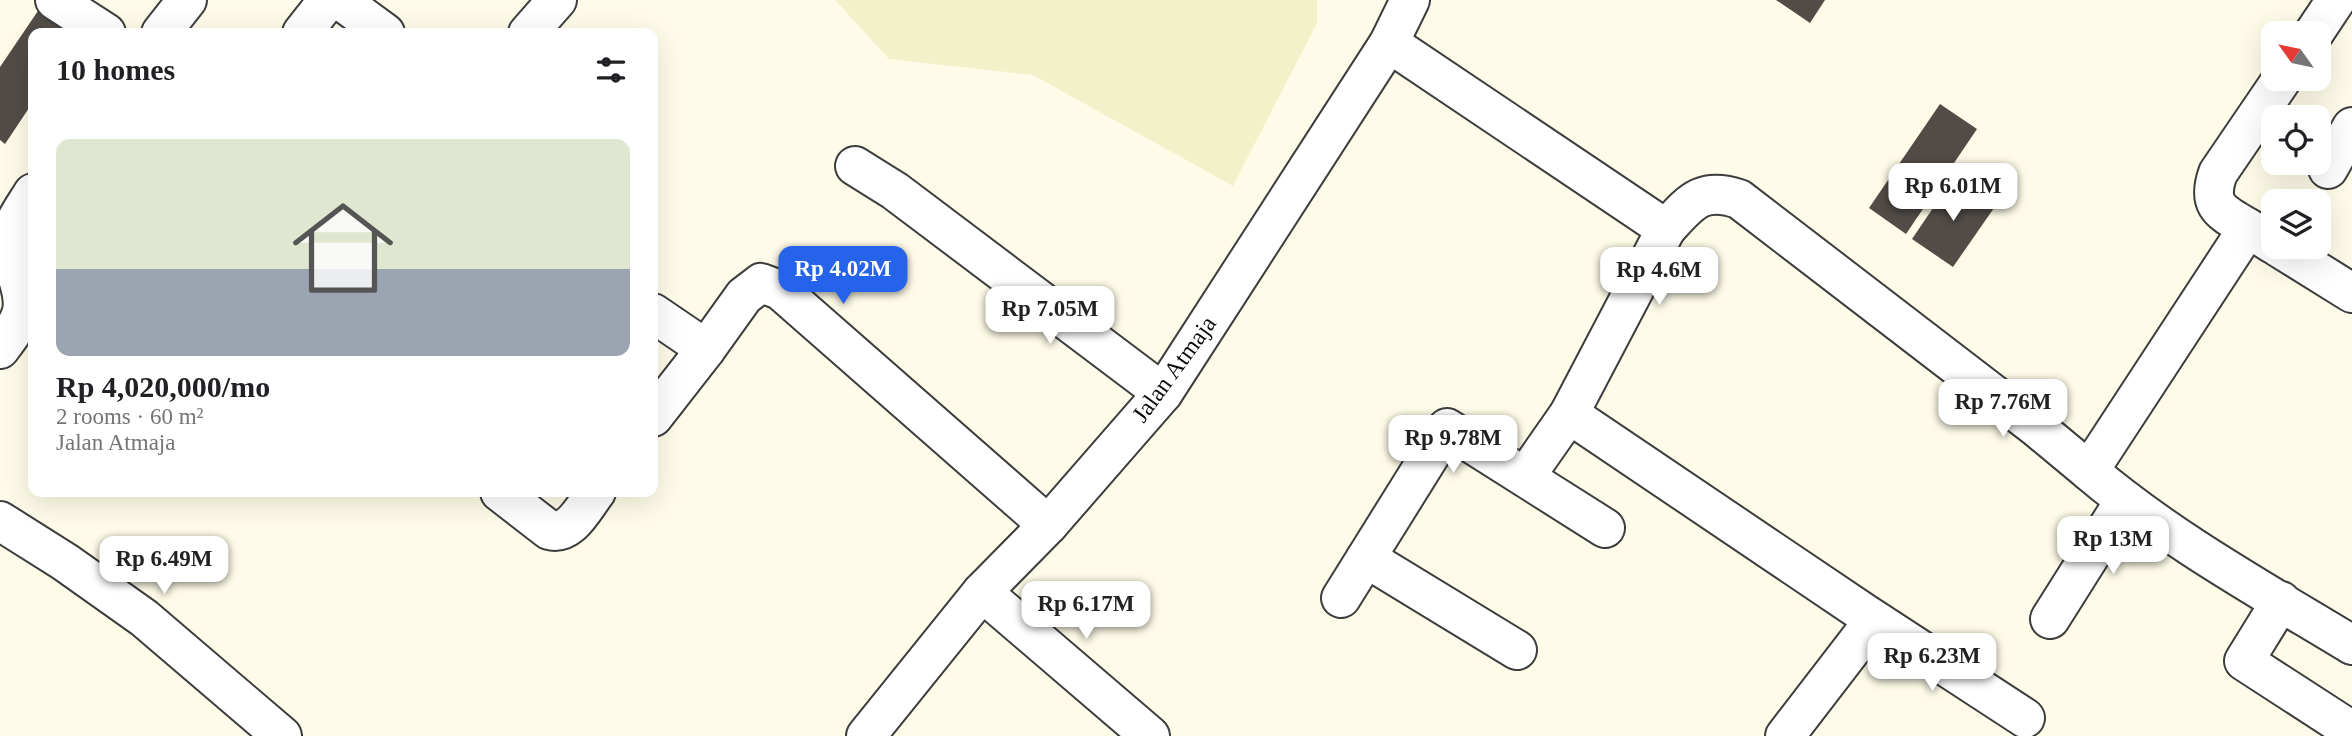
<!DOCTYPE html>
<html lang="en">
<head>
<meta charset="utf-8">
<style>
  body { margin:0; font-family:Georgia,serif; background:#f6f6f6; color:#202124; height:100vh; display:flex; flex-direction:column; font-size:26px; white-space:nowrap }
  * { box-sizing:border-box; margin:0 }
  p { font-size:23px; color:#757577 }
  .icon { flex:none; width:38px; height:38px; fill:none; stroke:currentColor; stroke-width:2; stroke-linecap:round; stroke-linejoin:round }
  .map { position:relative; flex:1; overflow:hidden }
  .sheet { position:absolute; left:28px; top:28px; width:630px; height:469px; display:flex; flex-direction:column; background:#fff; border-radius:14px; box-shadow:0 7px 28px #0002 }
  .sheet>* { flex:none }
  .needle { width:46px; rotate:303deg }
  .buttons { position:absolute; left:2261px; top:21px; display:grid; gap:14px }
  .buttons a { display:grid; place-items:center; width:70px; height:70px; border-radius:14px; background:#fff; box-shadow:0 7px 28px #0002; font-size:35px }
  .price { position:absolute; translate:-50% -60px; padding:0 16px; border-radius:14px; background:#fff; color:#222; font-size:23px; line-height:46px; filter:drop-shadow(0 2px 4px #0008) }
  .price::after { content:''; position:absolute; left:50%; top:42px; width:21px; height:16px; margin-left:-10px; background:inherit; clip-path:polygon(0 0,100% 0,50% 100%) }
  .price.on { background:#2563eb; color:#fff }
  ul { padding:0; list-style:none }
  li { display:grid; align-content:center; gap:14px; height:371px; padding:0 28px }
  li span { display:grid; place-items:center; height:217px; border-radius:14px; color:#555 }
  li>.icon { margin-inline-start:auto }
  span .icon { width:126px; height:126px; fill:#fffc; stroke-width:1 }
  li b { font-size:30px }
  h2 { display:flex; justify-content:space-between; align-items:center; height:84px; padding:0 28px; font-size:30px }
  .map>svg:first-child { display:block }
  .farmland { fill:#f2f1ca }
  .building { fill:#524c47 }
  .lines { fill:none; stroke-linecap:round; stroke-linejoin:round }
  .minor-casing { stroke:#3d3d3d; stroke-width:42 }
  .minor { stroke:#fff; stroke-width:38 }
  .labels { text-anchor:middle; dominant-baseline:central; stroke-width:7; stroke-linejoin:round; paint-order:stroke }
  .street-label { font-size:24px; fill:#0a0a0a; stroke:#fff }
</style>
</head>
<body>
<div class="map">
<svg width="2352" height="736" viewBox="0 0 2352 736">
  <rect width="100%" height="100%" fill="#fefbe8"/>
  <polygon class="farmland" points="835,0 1317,0 1317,23 1233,186 1033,75 889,59"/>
  <g class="building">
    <polygon points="1776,0 1825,0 1810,23"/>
    <polygon points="42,5 80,33 33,33 33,102 5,144 0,140 0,67"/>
    <polygon points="1940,104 1977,129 1906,234 1869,208"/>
    <polygon points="1952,180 1994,208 1953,267 1912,239"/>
  </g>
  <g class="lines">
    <defs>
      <g id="minor">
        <polyline points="55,0 106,33"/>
        <polyline points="340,0 385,33"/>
        <polyline points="161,33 187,0"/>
        <polyline points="302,33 328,0"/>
        <polyline points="528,33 557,0"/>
        <polyline points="2314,33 2336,0"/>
        <polyline points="1389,43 1666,229 1569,414 1864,613 2025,718"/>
        <polyline points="855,166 895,191 1163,393"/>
        <polyline points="2328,169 2352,127"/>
        <path d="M2248 228C2222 212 2206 207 2218 173L2282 79"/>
        <path d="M1666 229C1690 203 1701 186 1739 199L2036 427 2089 471 2248 228 2273 244"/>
        <polyline points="2278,247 2352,293"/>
        <polyline points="653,313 706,349"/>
        <path d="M0 349C8 338 19 325 22 311 27 289 9 265 10 242 11 224 24 208 33 193"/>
        <polyline points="653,417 706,349 744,296 761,283 780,290 1048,525"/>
        <path d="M2089 471C2169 539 2263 591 2352 645"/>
        <polyline points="1525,477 1569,414"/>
        <path d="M500 492 549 530C571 536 584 507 596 492"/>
        <polyline points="0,521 65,562 144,618 282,736"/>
        <polyline points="1366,558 1517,650"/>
        <polyline points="982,592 1150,736"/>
        <polyline points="1341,598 1447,428 1605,528"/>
        <polyline points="2281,601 2244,661 2352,731"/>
        <polyline points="2050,619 2125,500"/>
        <polyline points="866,736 982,592 1048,525 1163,393 1389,43 1410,0"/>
        <polyline points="1785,736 1865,632 1872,619"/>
      </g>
    </defs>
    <use href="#minor" class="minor-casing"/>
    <use href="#minor" class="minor"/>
  </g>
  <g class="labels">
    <g class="street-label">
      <text transform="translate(1174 369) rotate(-54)">Jalan Atmaja</text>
    </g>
  </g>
</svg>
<div class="buttons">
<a><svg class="needle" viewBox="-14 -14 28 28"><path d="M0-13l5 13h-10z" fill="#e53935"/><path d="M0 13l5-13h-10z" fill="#757577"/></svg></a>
<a><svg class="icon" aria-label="locate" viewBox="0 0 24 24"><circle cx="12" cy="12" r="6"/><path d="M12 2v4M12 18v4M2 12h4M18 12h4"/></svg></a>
<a><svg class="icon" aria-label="layers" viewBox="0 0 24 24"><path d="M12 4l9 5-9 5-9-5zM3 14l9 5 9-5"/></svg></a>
</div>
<b class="price" style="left:1953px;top:223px">Rp 6.01M</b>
<b class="price on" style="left:843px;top:306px">Rp 4.02M</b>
<b class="price" style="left:1659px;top:307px">Rp 4.6M</b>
<b class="price" style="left:1050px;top:346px">Rp 7.05M</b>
<b class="price" style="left:2003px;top:439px">Rp 7.76M</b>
<b class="price" style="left:1453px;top:475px">Rp 9.78M</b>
<b class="price" style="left:2113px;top:576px">Rp 13M</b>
<b class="price" style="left:164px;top:596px">Rp 6.49M</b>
<b class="price" style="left:1086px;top:641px">Rp 6.17M</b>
<b class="price" style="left:1932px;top:693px">Rp 6.23M</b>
<section class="sheet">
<h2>10 homes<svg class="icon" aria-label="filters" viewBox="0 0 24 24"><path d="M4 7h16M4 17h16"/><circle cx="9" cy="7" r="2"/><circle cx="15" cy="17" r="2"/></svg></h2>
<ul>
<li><span style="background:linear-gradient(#dfe7d0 60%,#9aa5b1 0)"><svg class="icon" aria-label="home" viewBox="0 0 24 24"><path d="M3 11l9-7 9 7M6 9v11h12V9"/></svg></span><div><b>Rp 4,020,000/mo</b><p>2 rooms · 60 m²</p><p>Jalan Atmaja</p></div></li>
</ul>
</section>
</div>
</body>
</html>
